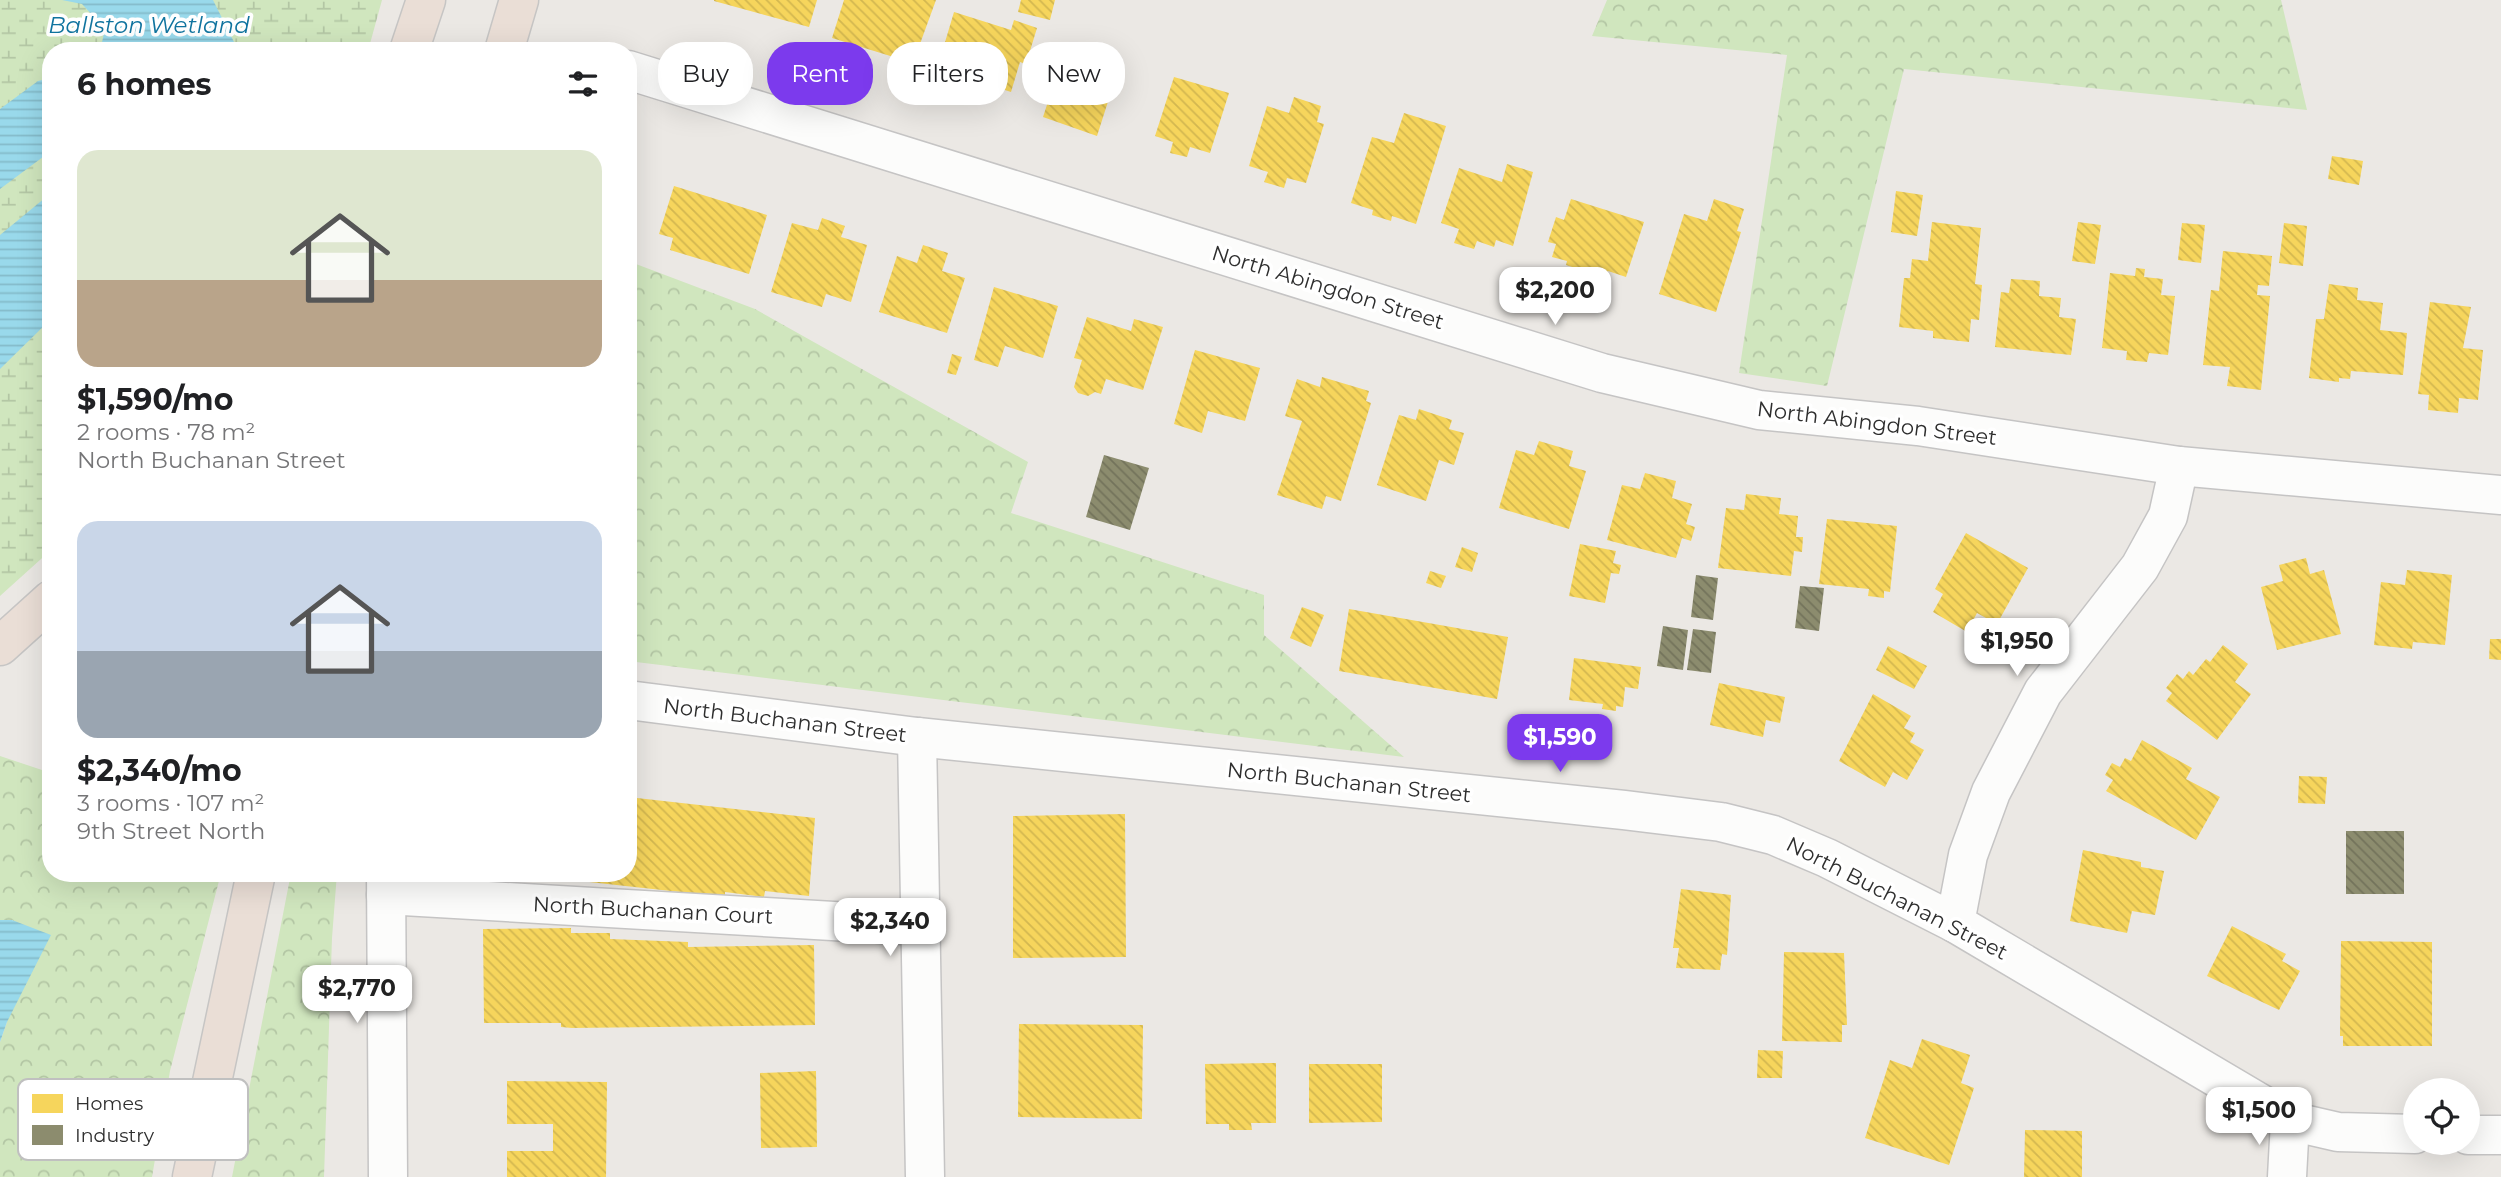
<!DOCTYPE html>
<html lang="en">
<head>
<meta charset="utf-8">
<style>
  body { margin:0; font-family:Montserrat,sans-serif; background:#f6f6f6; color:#202124; height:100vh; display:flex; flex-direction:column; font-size:26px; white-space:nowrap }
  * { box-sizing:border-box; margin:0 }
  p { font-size:23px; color:#757577 }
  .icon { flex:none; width:38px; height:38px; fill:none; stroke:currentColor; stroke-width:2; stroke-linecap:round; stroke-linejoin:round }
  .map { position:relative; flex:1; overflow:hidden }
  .details { position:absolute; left:42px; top:42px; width:595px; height:840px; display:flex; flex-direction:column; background:#fff; border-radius:28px; box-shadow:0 7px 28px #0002 }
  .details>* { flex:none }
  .guide { position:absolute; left:658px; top:42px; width:665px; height:63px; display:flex; gap:14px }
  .fabs { position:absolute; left:2403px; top:1078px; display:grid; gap:14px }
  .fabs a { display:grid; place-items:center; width:77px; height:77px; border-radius:50%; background:#fff; box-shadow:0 7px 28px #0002; font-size:35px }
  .price { position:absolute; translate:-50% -60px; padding:0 16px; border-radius:14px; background:#fff; color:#222; font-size:23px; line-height:46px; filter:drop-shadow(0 2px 4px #0008) }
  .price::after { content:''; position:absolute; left:50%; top:42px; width:21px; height:16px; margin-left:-10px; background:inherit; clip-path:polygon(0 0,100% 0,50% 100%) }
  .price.selected { background:#7c3aed; color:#fff }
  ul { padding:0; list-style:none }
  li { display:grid; align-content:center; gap:14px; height:371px; padding:0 35px }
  li span { display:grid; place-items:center; height:217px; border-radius:21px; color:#555 }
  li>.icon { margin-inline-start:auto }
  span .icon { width:126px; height:126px; fill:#fffc; stroke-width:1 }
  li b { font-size:30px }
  h2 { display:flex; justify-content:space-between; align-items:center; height:84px; padding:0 35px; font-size:30px }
  .pill { padding:0 24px; border-radius:28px; background:#fff; box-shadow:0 7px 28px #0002; font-size:24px; line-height:63px }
  .pill.selected { background:#7c3aed; color:#fff }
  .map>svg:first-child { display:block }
  .forest { fill:url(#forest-crowns) }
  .wetland { fill:url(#wetland-marsh) }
  .water { fill:url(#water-rules) }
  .homes { fill:url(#homes-back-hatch) }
  .industry { fill:url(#industry-back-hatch) }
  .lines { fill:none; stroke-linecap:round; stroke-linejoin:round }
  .minor-casing { stroke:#c5c4c4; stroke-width:41 }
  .motorway-casing { stroke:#c6c5c4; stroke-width:41 }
  .minor { stroke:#fcfcfb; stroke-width:38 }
  .motorway { stroke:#eaded6; stroke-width:38 }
  .labels { text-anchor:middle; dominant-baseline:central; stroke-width:7; stroke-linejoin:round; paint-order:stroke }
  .street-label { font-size:21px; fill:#2e2e2e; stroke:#fff }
  .water-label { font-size:23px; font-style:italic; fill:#10749f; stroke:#fff }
  .key { fill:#fff; stroke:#c0c0c0; stroke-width:2 }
  .key-label { font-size:19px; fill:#2e2e2e }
</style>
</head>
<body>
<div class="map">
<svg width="2501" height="1177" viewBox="0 0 2501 1177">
  <defs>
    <pattern id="forest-crowns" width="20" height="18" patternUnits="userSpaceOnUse" patternTransform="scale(1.75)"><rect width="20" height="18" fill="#d0e6be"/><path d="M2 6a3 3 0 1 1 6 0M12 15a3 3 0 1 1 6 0" fill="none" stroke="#b3c6a4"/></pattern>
    <pattern id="wetland-marsh" width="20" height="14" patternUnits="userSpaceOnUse" patternTransform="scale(1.75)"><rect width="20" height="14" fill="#d0e6be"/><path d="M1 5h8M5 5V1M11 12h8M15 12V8" fill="none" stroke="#b3c6a4"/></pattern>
    <pattern id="water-rules" width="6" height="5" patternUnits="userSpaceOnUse" patternTransform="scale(1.75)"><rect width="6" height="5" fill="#99d9eb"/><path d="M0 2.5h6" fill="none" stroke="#84bbca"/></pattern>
    <pattern id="homes-back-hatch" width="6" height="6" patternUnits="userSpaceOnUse" patternTransform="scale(1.75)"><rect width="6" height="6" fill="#f6d55c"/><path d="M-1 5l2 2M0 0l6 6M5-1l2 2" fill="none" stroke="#d3b750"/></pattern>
    <pattern id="industry-back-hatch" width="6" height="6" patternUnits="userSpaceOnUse" patternTransform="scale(1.75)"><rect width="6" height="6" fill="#8c8c6e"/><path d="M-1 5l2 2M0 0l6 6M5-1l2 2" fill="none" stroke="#73735b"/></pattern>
  </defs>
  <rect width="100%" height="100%" fill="#ebe8e4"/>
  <g class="forest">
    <polygon points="1607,0 2281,0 2307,110 1904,69 1827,386 1739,373 1787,55 1592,36"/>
    <polygon points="628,261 755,309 1028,462 1011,513 1264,595 1264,635 1404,757 628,661"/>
    <polygon points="0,756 51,773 51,873 221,873 170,1071 152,1177 0,1177 0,1042 7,1022 13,920 0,920"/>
    <polygon points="291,873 337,873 332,938 324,1177 232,1177"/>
  </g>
  <polygon class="wetland" points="0,0 382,0 368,51 51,51 51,550 0,596"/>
  <g class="water">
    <polygon points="62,0 213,0 236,46 235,51 100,51 105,29 82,4"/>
    <polygon points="51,78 51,151 0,189 0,109 38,81"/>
    <polygon points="51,193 51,319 0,369 0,235"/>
    <polygon points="0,920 12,920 51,935 7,1022 0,1042"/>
  </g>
  <g class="homes">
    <polygon points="817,0 809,27 714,1 714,0"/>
    <polygon points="844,0 936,0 913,63 832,38"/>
    <polygon points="1021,0 1055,0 1050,20 1018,12"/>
    <polygon points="954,12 1011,30 1014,20 1037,28 1026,64 1020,62 1011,92 974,80 972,87 956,82 958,75 937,69"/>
    <polygon points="1067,43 1121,61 1097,136 1043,117"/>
    <polygon points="1174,77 1229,93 1210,153 1190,147 1187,157 1170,153 1173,142 1155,136"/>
    <polygon points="1294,97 1321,106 1317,122 1324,124 1306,183 1287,178 1284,188 1264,182 1268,172 1249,166 1267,106 1289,113"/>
    <polygon points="1404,113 1446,126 1416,224 1392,216 1391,221 1372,215 1373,210 1351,203 1372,137 1394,143"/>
    <polygon points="2332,156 2363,161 2359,185 2328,179"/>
    <polygon points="1507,164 1533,172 1513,246 1496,240 1494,247 1477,241 1474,249 1454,243 1459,229 1441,223 1459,168 1502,182"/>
    <polygon points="674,186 767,215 749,274 670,250 673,238 659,234"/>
    <polygon points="1896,191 1923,195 1917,236 1891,232"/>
    <polygon points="1571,199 1644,222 1626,277 1608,271 1606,278 1566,265 1567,261 1552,257 1556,244 1548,242 1556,217 1564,220"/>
    <polygon points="1714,199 1744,209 1737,231 1741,232 1716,312 1659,294 1684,214 1707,221"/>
    <polygon points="822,218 845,226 841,237 867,245 851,302 826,294 822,307 771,292 792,223 818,230"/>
    <polygon points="1932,222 1981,228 1975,284 1982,285 1979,320 1971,319 1969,342 1933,338 1933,331 1899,327 1904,278 1910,278 1912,259 1928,261"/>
    <polygon points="2078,222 2101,225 2095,264 2072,261"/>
    <polygon points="2182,223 2205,225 2201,263 2178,260"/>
    <polygon points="2284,223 2307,226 2303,266 2279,263"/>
    <polygon points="923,245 948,253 942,271 965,278 947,333 879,312 897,256 917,263"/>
    <polygon points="2223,251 2272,256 2269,286 2258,285 2257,295 2270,296 2261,390 2227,386 2230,367 2203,365 2211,290 2219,291"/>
    <polygon points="2136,268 2145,269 2144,277 2163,279 2161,295 2175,296 2168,355 2149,353 2147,362 2126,360 2127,351 2102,348 2110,273 2135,276"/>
    <polygon points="2011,279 2040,281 2039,296 2061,298 2059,317 2076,319 2071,355 1995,347 2001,292 2009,293"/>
    <polygon points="2329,284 2358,288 2357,300 2383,303 2380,330 2407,333 2403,375 2351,371 2350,379 2339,378 2339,382 2309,378 2316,319 2324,319"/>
    <polygon points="994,287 1058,306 1043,358 1005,346 998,367 974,360"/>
    <polygon points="2430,302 2471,307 2463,348 2483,350 2478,400 2459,398 2458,413 2428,410 2429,395 2418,394"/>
    <polygon points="1087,317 1131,331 1134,319 1163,327 1143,390 1106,379 1101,394 1095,392 1088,396 1078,393 1074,387 1082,360 1074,358"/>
    <polygon points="1195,350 1260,368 1245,421 1208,411 1202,433 1174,424"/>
    <polygon points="952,354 962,357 956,375 947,373"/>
    <polygon points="1322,377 1369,391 1366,401 1371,403 1341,501 1326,496 1322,509 1277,495 1302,421 1285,416 1297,379 1320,387"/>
    <polygon points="1419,409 1452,420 1449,429 1464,433 1454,465 1439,460 1426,501 1377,485 1399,415 1416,420"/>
    <polygon points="1539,441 1573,451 1569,466 1586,471 1569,529 1499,508 1516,450 1534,455"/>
    <polygon points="1645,473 1676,481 1672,498 1692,504 1686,524 1695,527 1691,541 1682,538 1676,558 1607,540 1622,485 1640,489"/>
    <polygon points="1746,494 1781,498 1779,514 1798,516 1796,537 1803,537 1802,552 1794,551 1791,576 1718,568 1726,508 1744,510"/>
    <polygon points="1827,519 1897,526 1890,592 1884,591 1884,598 1868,596 1869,589 1819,584"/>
    <polygon points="1966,533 2028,568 1997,624 1977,613 1967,632 1933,612 1943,594 1935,589"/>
    <polygon points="1580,544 1616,551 1613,563 1621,565 1619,574 1611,573 1605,603 1569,596"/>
    <polygon points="1462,547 1478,553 1472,572 1455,567"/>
    <polygon points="2306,558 2310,574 2324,570 2341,634 2277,650 2261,587 2283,581 2279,565"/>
    <polygon points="2407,570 2452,575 2445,645 2413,642 2412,649 2374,645 2381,582 2405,585"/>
    <polygon points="1430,571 1446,576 1441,588 1426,583"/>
    <polygon points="1302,607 1324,615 1311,647 1290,638"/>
    <polygon points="1349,609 1508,637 1497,699 1339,671"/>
    <polygon points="2490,639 2501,639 2501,660 2489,659"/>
    <polygon points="2223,645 2248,664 2235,682 2251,694 2217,740 2166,701 2172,693 2166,688 2177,674 2183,679 2189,671 2193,675 2206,659 2210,662"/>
    <polygon points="1888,646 1927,666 1914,689 1876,670"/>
    <polygon points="1574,658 1641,667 1638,689 1625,687 1623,707 1616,706 1616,711 1602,709 1603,704 1569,700"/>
    <polygon points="1719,683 1785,697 1780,723 1766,720 1763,737 1710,725"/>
    <polygon points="1873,694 1911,716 1904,728 1915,733 1910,742 1924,750 1907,780 1893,772 1885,787 1839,761"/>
    <polygon points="2142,740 2192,768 2186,779 2220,797 2196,840 2106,791 2113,780 2105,775 2112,763 2120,767 2125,758 2131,761"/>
    <polygon points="2299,776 2327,777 2325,804 2298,803"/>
    <polygon points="628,797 815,818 809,896 765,891 764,897 725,892 725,897 526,875 628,873"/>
    <polygon points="1125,814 1126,957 1013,958 1013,816"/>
    <polygon points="2083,850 2141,862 2141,867 2164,871 2155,915 2132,911 2127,933 2070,921"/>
    <polygon points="1681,889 1731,895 1727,955 1722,954 1720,970 1676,968 1679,948 1673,948"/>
    <polygon points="2232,926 2286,954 2282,961 2300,971 2279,1010 2207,976"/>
    <polygon points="571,928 571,933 610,933 610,939 688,942 688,947 814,945 815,1025 572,1028 561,1027 561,1023 484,1023 483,929"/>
    <polygon points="2341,941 2432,942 2432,1046 2343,1046 2343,1036 2340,1036"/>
    <polygon points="1784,952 1844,953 1847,1025 1842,1025 1842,1042 1782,1041"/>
    <polygon points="1019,1024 1143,1025 1142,1119 1018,1117"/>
    <polygon points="1922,1039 1970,1055 1961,1083 1974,1088 1949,1165 1865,1138 1890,1060 1912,1068"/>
    <polygon points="1758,1050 1783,1051 1782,1078 1757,1078"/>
    <polygon points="1276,1063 1276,1123 1251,1123 1252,1130 1229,1130 1229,1124 1206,1124 1205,1064"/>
    <polygon points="1309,1064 1382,1064 1382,1122 1309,1123"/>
    <polygon points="816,1071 817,1147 761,1148 760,1073"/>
    <polygon points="507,1081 607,1082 606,1177 507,1177 507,1151 553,1151 553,1124 507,1124"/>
    <polygon points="2025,1130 2082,1131 2082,1177 2024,1177"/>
  </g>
  <g class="industry">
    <polygon points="1104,455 1149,468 1130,530 1086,517"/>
    <polygon points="1696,575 1718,578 1713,620 1691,617"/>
    <polygon points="1800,586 1824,588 1819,631 1795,628"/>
    <polygon points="1663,626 1688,630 1683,670 1657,666"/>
    <polygon points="1693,629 1716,632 1711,673 1687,670"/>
    <rect x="2346" y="831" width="58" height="63"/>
  </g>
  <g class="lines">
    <defs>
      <g id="minor">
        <polyline points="628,70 1602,373 1759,410 1918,426 2179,466 2501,495"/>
        <polyline points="628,700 917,737 1624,810 1721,822 1773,835 1827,858 1955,923 2290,1121 2338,1132 2415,1134"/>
        <polyline points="917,737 925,1177"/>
        <polyline points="386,873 388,1177"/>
        <polyline points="386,895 919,926"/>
        <polyline points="1955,923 1968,855 1991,792 2043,692 2140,567 2168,516 2179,466"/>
        <polyline points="2468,1135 2501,1135"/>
        <polyline points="2287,1177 2290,1121"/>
      </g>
      <g id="motorway">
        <polyline points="409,51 426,0"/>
        <polyline points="504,51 519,0"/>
        <polyline points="0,646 51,600"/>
        <polyline points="192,1177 256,873"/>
      </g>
    </defs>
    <use href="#minor" class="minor-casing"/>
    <use href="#motorway" class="motorway-casing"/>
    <use href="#minor" class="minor"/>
    <use href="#motorway" class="motorway"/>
  </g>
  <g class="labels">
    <g class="street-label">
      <text transform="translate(1328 287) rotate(17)">North Abingdon Street</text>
      <text transform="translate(1877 423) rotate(7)">North Abingdon Street</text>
      <text transform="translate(785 720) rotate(7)">North Buchanan Street</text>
      <text transform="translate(1349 782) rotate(6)">North Buchanan Street</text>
      <text transform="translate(1897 898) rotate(27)">North Buchanan Street</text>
      <text transform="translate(653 910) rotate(3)">North Buchanan Court</text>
    </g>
    <g class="water-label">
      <text x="149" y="25">Ballston Wetland</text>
    </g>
  </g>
  <rect x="18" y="1079" width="230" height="81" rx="10" class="key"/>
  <rect x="32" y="1094" width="31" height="19" fill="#f6d55c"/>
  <rect x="32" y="1125" width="31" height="20" fill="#8c8c6e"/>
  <g class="key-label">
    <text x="75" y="1110">Homes</text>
    <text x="75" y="1142">Industry</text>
  </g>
</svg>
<div class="fabs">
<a><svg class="icon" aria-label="locate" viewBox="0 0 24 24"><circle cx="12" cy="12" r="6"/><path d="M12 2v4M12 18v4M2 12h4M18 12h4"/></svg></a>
</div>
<b class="price" style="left:1555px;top:327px">$2,200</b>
<b class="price" style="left:2017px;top:678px">$1,950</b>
<b class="price selected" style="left:1560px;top:774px">$1,590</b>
<b class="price" style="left:890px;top:958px">$2,340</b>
<b class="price" style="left:357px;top:1025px">$2,770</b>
<b class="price" style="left:2259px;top:1147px">$1,500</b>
<div class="guide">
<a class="pill">Buy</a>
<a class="pill selected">Rent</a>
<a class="pill">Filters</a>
<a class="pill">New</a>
</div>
<section class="details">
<h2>6 homes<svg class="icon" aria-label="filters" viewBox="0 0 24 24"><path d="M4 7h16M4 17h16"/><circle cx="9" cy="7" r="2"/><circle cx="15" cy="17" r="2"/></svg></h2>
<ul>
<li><span style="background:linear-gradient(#dfe7d0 60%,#b9a48a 0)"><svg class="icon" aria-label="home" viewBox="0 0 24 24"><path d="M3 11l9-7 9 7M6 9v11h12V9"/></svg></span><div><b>$1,590/mo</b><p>2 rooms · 78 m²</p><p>North Buchanan Street</p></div></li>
<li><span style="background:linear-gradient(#c9d6e8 60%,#9aa5b1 0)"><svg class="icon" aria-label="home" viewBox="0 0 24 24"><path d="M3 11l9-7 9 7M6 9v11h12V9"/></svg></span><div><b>$2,340/mo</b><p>3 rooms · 107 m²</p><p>9th Street North</p></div></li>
</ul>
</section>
</div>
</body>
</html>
